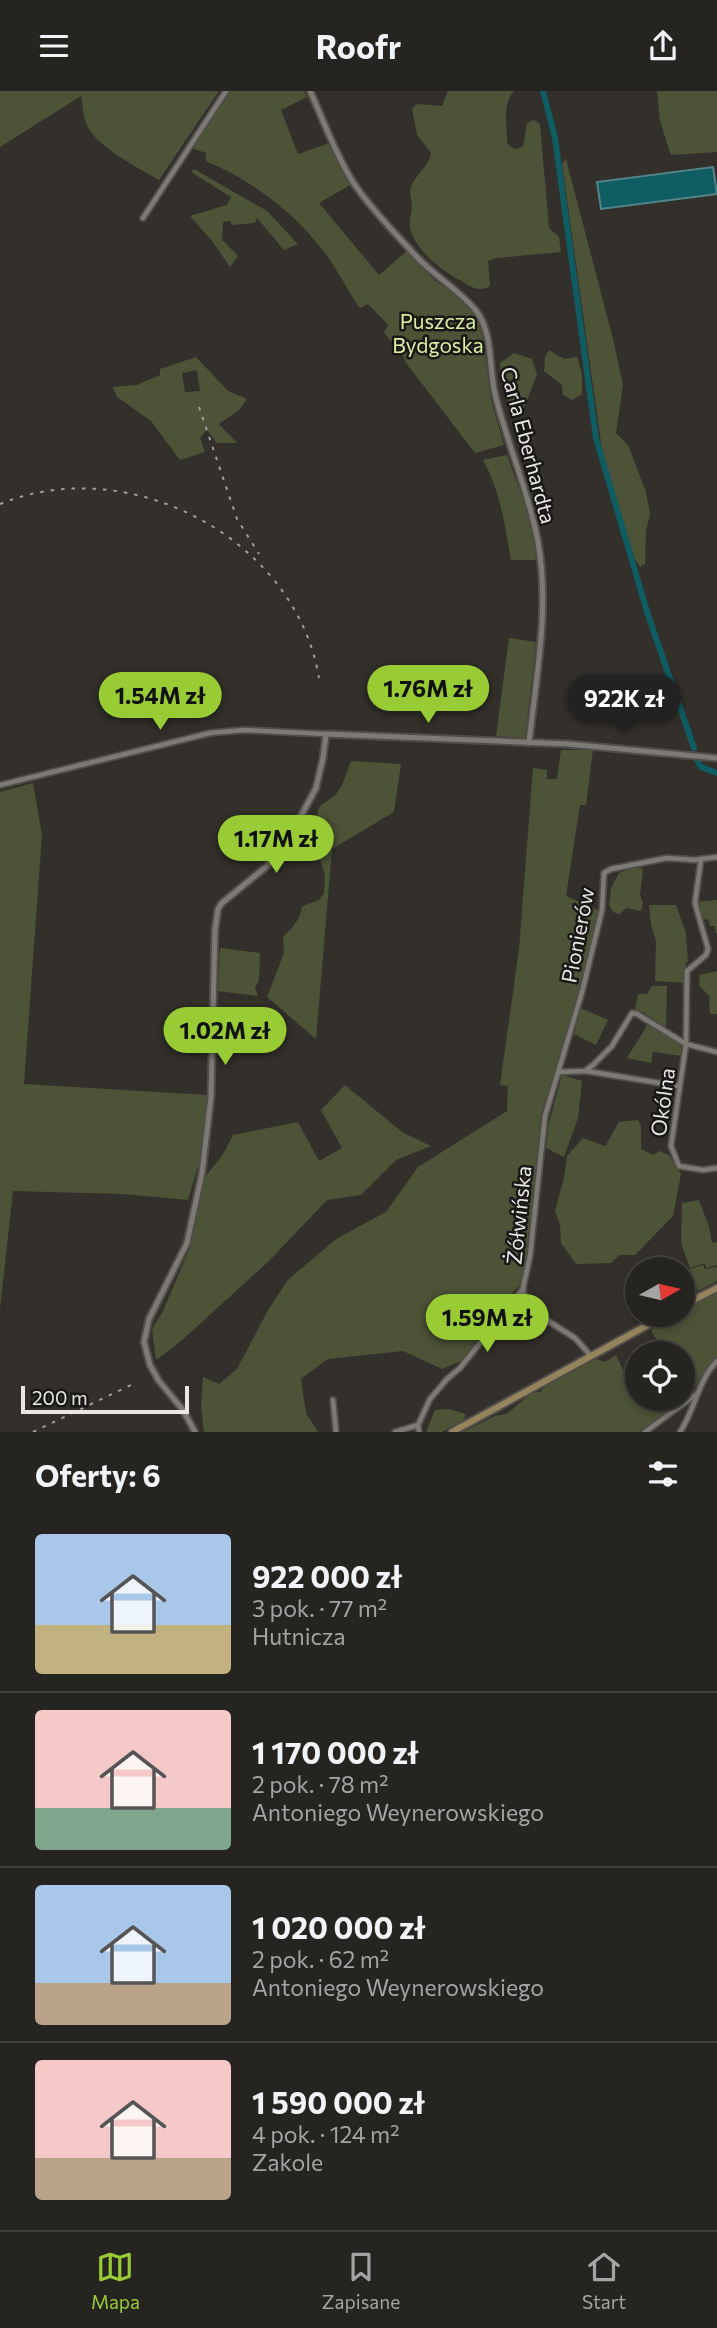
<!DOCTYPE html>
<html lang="pl">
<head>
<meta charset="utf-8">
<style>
  body { margin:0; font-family:Commissioner,sans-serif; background:#32302d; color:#f1f3f6; height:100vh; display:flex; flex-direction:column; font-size:26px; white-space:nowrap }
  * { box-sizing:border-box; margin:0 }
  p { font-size:23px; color:#a4a4a5 }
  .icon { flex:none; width:38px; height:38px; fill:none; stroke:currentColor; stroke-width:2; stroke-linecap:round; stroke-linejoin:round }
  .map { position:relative; height:1341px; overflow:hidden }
  .side { display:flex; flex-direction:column; background:#262420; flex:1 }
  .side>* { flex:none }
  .needle { width:46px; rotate:82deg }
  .tools { position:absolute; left:625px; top:1166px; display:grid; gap:14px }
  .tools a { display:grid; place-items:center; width:70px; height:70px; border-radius:50%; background:#262420; box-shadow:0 4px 10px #0003,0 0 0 2px #42413e; font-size:35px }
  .scale { position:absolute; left:21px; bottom:18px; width:168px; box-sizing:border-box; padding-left:7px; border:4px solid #e9e7e4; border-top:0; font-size:19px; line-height:24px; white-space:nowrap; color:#e9e7e4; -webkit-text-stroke:5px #191816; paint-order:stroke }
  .price { position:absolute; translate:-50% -60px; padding:0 16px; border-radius:24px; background:#99cb35; color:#111; font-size:23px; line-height:46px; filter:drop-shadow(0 2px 4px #0008) }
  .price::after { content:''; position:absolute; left:50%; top:42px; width:21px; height:16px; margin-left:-10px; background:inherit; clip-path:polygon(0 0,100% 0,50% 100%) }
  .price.selected { background:#222; color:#fff }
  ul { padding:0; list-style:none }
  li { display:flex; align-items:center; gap:21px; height:175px; padding:0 35px }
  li+li { border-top:2px solid #42413e }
  li span { display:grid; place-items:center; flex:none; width:196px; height:140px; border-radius:7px; color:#555 }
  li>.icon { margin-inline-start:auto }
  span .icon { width:84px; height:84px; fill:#fffc; stroke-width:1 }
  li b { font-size:30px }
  h2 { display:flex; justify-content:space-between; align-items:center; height:84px; padding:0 35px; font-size:30px }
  header { display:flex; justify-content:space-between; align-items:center; height:91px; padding:0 35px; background:#262420; font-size:32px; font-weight:700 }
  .tab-bar { display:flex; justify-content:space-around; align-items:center; height:98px; border-top:2px solid #42413e; background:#262420; font-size:19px; color:#a4a4a5 }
  .tab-bar a { display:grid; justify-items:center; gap:4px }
  .tab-bar .selected { color:#99cb35 }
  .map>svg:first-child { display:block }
  .green { fill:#4c5337; fill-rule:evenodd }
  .water { fill:#0f5c62; stroke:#508689; stroke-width:2 }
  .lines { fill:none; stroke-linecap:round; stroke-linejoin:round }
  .canal { stroke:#0f5c62; stroke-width:6 }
  .minor-casing { stroke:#514e4a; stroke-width:8 }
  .tertiary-casing { stroke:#514e4a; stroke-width:9 }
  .secondary-casing { stroke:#514e4a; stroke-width:10 }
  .minor { stroke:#7d7974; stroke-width:4.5 }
  .tertiary { stroke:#7d7974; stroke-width:5 }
  .secondary { stroke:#94845e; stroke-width:6 }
  .rail { stroke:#a19f9b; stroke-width:2; stroke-dasharray:3.5 7; stroke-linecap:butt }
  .labels { text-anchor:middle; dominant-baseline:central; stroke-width:5; stroke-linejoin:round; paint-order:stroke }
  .park-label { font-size:21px; fill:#dbeea2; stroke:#191816 }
  .street-label { font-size:21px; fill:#e9e7e4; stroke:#191816 }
</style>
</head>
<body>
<header><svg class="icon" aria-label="menu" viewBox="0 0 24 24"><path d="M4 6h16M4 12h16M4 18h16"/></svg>Roofr<svg class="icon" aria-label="share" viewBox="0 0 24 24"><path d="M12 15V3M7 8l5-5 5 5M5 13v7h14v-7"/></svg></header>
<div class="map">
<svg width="717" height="1341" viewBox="0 0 717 1341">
  <rect width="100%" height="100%" fill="#33302b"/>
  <g class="green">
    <path d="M0 0H219L159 89C140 78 93 54 86 32 83 24 83 14 81 5L0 56Z"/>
    <path d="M228 0H304L307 6 281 19 298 63 329 52 352 93 319 112 379 184 408 159 434 189 468 211 481 236 491 309 504 354 475 362 406 272C403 261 391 252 384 241L388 234 368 213 360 217C347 200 338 179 325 162 294 121 253 90 206 70V62L189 56Z"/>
    <path d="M448 0H514C502 13 507 35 507 52L514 58 523 56 527 32 534 29 540 33 549 137 559 146 561 161 496 167 488 170 490 195C478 203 467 193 456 187 438 177 414 157 410 136 409 129 412 121 412 114 412 107 408 102 412 94 417 82 429 75 431 62L417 44 412 18 417 13 442 15Z"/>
    <polygon points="657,0 717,0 717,61 671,64 660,30"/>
    <polygon points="566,68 613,248 623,294 616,342 628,354 646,401 650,423 646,440 645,473 640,476 635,468 603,366 562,73"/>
    <polygon points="194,78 267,120 298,153 284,159 257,127 255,132 232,134 230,130 223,131 222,149 238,165 230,176 212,150 190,125 227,114 231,106 191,81"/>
    <polygon points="549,259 564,268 577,266 582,283 582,303 572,309 563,304 562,294 544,280 545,266"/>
    <path d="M514 262 532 268 537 283 524 317C502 320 501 287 500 272Z"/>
    <path d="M196 266 228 300 247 308 239 319 219 333 237 352H217L207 339 200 347 205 361 180 369 151 330 117 306 113 296 137 294 160 284V278ZM197 279 200 300 185 301 182 282Z"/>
    <path d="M507 364 533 436 536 469H511C505 435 500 399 483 369Z"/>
    <polygon points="509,547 536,551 525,647 496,645"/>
    <polygon points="561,659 593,659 586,714 580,714 566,805 600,820 577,913 541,1023 529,1149 524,1184 520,1193 461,1270 442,1278 403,1260 328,1268 301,1288 306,1322 318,1341 204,1341 201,1316 203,1286 219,1293 237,1278 267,1221 287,1190 336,1148 386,1121 418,1076 507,1020 508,995 500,994 519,858 533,677 547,679 547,688 557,688"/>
    <path d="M351 670 401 673 394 721 332 758 316 948 267 906 284 862 283 846C292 837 301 828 302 815L319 809 324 802 325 784 320 769 328 744 325 732 317 725C318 711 328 712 336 703 343 696 347 680 351 670Z"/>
    <polygon points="33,692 42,744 24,993 208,1004 199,1072 188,1109 122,1103 13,1100 0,1218 0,701"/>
    <polygon points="633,777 641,777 643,780 640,804 643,812 641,820 627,817 619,823 613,821 609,814 611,797 619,782"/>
    <polygon points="717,809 717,842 716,842 715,835 710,835 708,828 702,829 697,811"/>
    <polygon points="649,814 676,814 686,842 688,871 686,871 685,892 655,890 656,850 651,834"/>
    <polygon points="220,857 260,862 259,889 255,897 258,905 218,900"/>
    <polygon points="717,880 717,923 710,923 709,905 699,894 700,884"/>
    <polygon points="652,895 667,895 666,937 643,921 635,919 638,903 647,903"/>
    <polygon points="581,917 608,929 596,954 574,943"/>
    <polygon points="649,931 685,953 682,965 653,961 651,972 627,967"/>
    <polygon points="562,984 582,990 578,1027 564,1066 546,1057 549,1032"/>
    <polygon points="345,994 402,1041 431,1055 396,1069 361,1104 327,1109 269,1170 180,1251 156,1269 152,1238 163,1220 191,1154 204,1087 222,1065 233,1044 298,1031 319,1070 342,1057 321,1019"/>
    <polygon points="638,1029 641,1035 641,1058 653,1064 659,1060 669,1064 681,1083 673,1125 635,1164 620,1164 611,1172 576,1173 561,1152 560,1134 555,1120 564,1087 567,1065 583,1047 605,1055 619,1031"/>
    <polygon points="699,1109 709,1136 712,1152 717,1151 717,1174 706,1177 705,1172 690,1177 681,1152 682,1112"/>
    <polygon points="703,1174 705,1178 717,1176 717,1190 698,1200 690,1178"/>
    <polygon points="717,1202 717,1266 701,1293 691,1295 684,1308 642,1341 463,1341 495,1325 507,1323 531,1302 541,1301 544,1296 596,1268 605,1271 616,1264 630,1293 637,1290 637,1307 682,1307 682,1262 664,1262 651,1239 677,1223 682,1223 683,1220"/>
    <polygon points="449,1318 466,1323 464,1329 442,1341 426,1341 435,1319"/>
  </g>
  <polygon class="water" points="713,76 717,103 601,118 597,91"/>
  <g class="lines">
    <g class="canal">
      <polyline points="543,0 555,47 596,347 648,524 694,657"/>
      <polyline points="697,669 701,676 717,682"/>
    </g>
    <defs>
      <g id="minor">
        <polyline points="143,127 226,0"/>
        <polyline points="0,694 210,642 244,639 326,643"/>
        <polyline points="701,768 695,812 708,858 706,864 687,880 686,953 717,961"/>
        <polyline points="586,980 678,995"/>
        <polyline points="558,981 585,980 593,974 612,955 632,922 637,923 686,953 671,1055 679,1075 703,1079 717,1077"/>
        <polyline points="591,1265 575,1247 529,1218 525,1214 523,1197 530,1165 545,1025 582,901 602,819 604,782 611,778 667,767 695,769 717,766"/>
        <polyline points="333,1309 336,1341"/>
        <polyline points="395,1341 418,1334"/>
        <polyline points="419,1341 418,1334 430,1308 447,1288 460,1277 523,1198"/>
        <polyline points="645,1341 698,1302"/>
        <path d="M680 1341C695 1319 698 1289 717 1270"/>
      </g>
      <g id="tertiary">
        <path d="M310 0C324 30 335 63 353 91 369 116 395 142 415 164 434 185 460 199 477 221 493 243 489 278 495 303 507 353 529 401 538 451 550 516 536 587 529 652"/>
        <polyline points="195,1341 183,1319 159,1290 150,1274 144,1251 149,1228 187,1152 202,1082 211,1006 215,839 218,818 222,812 267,775 287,751 316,697 323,667 326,643 568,653 717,667"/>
      </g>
      <g id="secondary">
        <polyline points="682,1215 717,1197"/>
        <polyline points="452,1341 668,1223"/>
      </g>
    </defs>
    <use href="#minor" class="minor-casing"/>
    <use href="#tertiary" class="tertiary-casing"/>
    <use href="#secondary" class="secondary-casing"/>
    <use href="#minor" class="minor"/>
    <use href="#tertiary" class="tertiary"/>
    <use href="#secondary" class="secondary"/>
    <g class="rail">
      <polyline points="199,316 237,428 259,463"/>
      <path d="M0 413C130 360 296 448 319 587"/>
      <polyline points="33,1341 133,1293"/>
    </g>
  </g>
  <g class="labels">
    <g class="park-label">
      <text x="438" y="229">Puszcza<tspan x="438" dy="24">Bydgoska</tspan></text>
    </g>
    <g class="street-label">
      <text transform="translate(529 354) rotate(75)">Carla Eberhardta</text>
      <text transform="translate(577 844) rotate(-79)">Pionierów</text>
      <text transform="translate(662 1011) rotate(-82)">Okólna</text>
      <text transform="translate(518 1124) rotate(-84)">Żółwińska</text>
    </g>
  </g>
</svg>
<div class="tools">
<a><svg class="needle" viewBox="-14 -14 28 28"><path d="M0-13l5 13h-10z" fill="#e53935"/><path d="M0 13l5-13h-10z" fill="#a4a4a5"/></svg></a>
<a><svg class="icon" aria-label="locate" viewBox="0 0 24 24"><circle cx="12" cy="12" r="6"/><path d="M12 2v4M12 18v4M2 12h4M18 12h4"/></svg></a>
</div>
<div class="scale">200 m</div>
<b class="price" style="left:428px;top:634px">1.76M zł</b>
<b class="price" style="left:160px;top:641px">1.54M zł</b>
<b class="price selected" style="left:624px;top:644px">922K zł</b>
<b class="price" style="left:276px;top:784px">1.17M zł</b>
<b class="price" style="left:225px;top:976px">1.02M zł</b>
<b class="price" style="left:487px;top:1263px">1.59M zł</b>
</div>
<section class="side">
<h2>Oferty: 6<svg class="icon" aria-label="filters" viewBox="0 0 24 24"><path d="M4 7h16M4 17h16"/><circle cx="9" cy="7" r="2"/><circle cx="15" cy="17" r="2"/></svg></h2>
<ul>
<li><span style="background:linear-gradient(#a9c7e8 65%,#c2b280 0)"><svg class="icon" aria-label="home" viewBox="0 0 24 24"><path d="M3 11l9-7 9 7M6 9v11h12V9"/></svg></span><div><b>922 000 zł</b><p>3 pok. · 77 m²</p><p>Hutnicza</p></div></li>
<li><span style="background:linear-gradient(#f6c9c9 70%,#7fa58c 0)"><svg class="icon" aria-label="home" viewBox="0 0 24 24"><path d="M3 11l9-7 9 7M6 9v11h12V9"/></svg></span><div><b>1 170 000 zł</b><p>2 pok. · 78 m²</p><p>Antoniego Weynerowskiego</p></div></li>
<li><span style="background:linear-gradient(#a9c7e8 70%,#b9a48a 0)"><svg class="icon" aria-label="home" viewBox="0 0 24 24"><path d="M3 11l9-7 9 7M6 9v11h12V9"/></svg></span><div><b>1 020 000 zł</b><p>2 pok. · 62 m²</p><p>Antoniego Weynerowskiego</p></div></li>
<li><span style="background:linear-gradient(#f6c9c9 70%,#b9a48a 0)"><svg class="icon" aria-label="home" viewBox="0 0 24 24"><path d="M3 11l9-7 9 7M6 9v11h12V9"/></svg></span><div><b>1 590 000 zł</b><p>4 pok. · 124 m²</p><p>Zakole</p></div></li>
</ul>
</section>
<nav class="tab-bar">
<a class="selected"><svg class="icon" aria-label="map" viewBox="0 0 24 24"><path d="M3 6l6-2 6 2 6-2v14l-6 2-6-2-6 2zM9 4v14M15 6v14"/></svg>Mapa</a>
<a><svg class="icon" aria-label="saved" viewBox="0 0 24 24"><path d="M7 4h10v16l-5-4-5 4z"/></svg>Zapisane</a>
<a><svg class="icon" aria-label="home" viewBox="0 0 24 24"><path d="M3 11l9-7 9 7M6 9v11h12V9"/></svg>Start</a>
</nav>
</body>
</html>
